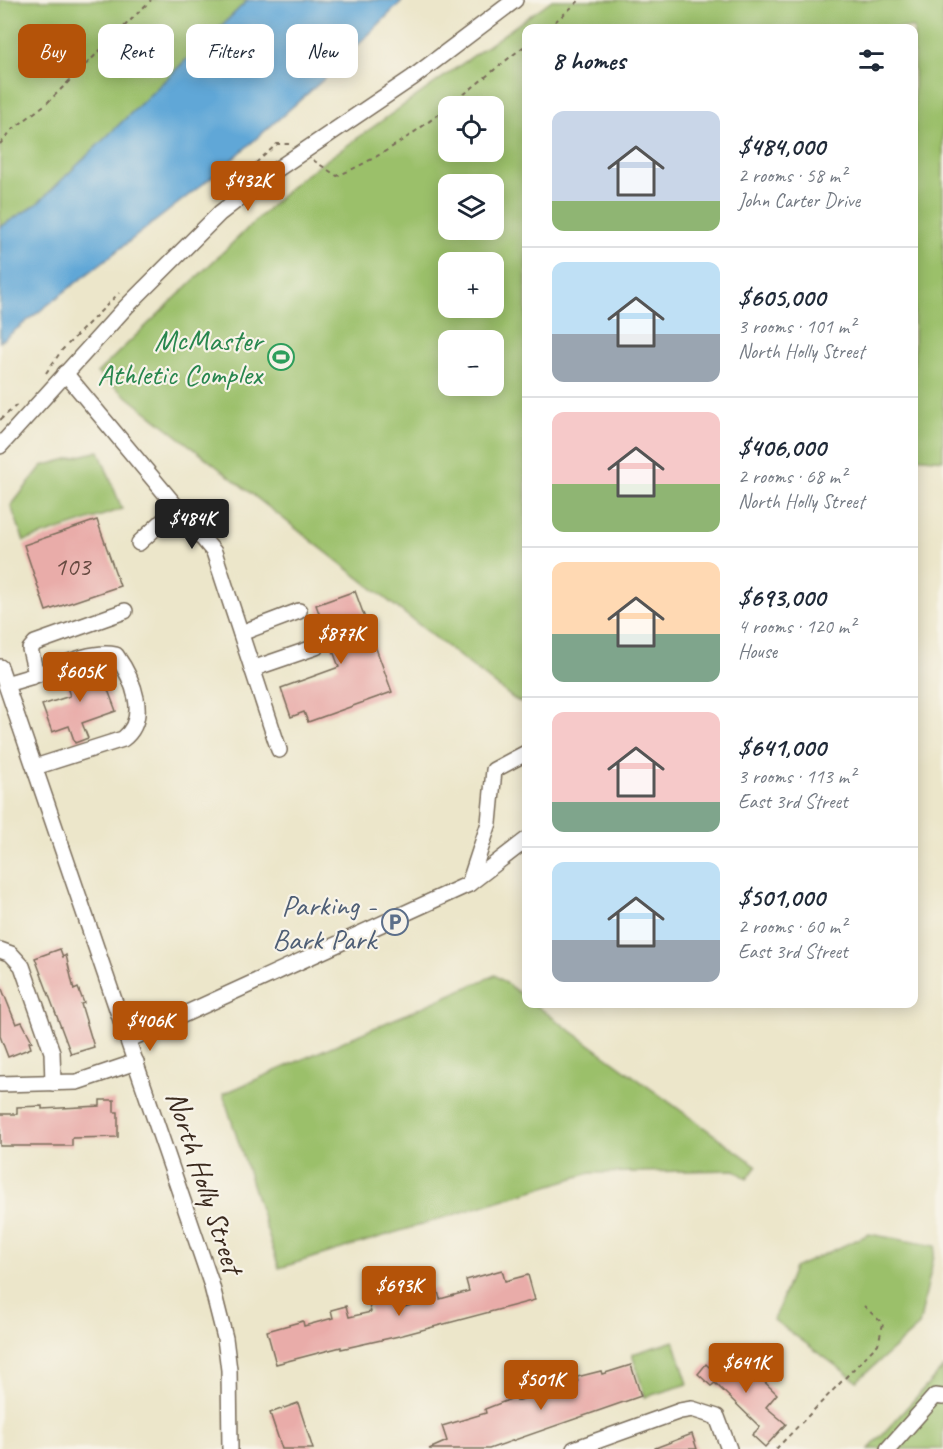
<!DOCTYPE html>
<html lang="en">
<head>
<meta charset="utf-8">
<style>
  body { margin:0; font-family:Caveat,sans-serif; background:#f2f2f3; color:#1f2937; height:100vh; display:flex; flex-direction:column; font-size:22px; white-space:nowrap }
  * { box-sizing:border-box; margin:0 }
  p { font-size:20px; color:#747a83 }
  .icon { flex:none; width:33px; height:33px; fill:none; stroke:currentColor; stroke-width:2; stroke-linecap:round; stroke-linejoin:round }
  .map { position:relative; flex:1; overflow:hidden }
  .details { position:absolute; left:522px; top:24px; width:396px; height:984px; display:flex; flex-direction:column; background:#fff; border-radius:12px; box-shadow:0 3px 15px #0003 }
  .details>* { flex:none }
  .guide { position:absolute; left:18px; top:24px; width:414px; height:54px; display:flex; gap:12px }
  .tools { position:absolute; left:438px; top:96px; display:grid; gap:12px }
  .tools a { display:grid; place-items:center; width:66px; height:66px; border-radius:12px; background:#fff; box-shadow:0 3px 15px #0003; font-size:30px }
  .price { position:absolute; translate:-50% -51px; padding:0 14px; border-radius:6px; background:#b45309; color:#fff; font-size:20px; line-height:39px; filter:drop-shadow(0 2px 3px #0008) }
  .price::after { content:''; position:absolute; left:50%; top:36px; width:18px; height:14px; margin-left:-9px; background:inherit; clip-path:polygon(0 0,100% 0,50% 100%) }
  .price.active { background:#222; color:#fff }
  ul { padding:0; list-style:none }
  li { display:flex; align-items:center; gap:18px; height:150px; padding:0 30px }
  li+li { border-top:2px solid #e0e1e3 }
  li span { display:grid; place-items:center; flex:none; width:168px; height:120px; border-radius:12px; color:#555 }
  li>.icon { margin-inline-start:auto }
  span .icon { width:72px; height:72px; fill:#fffc; stroke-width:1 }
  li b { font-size:26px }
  h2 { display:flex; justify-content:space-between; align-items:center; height:72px; padding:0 30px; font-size:26px }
  .tag { padding:0 21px; border-radius:12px; background:#fff; box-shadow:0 3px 15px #0003; font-size:21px; line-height:54px }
  .tag.active { background:#b45309; color:#fff }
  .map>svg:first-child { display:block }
  .green { fill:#9bc06a; stroke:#6b7544; stroke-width:1.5; fill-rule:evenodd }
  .water { fill:#60a7d7; stroke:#4e687a; stroke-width:1.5 }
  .building { fill:#e9aca9 }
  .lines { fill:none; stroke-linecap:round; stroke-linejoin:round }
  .minor-casing { stroke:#796c5a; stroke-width:18 }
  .path { stroke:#796c5a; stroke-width:2; stroke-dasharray:4.5 4.5; stroke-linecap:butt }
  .minor { stroke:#fff; stroke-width:15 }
  .labels { text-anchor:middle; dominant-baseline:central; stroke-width:4.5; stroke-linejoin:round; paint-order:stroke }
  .number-label { font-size:27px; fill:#664a41 }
  .leisure-label { font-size:30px; fill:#27864d; stroke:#f7f3e8; text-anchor:end }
  .service-label { font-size:30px; fill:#4e5e75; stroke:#f7f3e8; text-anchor:end }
  .street-label { font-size:30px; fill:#3b2a1e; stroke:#f7f3e8 }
</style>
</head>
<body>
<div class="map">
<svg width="943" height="1449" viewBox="0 0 943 1449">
  <rect width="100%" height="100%" fill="#f7f3e8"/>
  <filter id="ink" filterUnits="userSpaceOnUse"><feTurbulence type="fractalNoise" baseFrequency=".0167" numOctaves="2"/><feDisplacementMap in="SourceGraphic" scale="12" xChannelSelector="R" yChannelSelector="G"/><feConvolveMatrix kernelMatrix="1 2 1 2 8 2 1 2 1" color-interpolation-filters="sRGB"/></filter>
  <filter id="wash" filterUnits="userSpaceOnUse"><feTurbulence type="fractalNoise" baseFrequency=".008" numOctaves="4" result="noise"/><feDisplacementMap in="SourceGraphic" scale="24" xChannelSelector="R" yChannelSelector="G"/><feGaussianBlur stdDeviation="1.35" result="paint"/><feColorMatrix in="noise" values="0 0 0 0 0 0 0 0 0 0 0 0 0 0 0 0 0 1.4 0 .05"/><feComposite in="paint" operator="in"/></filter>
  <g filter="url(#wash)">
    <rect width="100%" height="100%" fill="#ece6ca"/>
    <g class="green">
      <polygon points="0,0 248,0 37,204 0,227"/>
      <path d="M552 0H943V460L914 457V28H526V705L514 699 97 373 297 181ZM494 106V152H448V106ZM448 184H494V230H448ZM448 262H494V308H448ZM448 340H494V386H448Z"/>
      <polygon points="99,451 122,509 24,541 11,506 42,466"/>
      <polygon points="495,975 526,998 526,1004 534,1004 757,1166 747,1179 735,1170 590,1173 279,1268 223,1094"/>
      <polygon points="869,1234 936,1246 919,1326 857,1381 774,1320 794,1268"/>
      <polygon points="674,1341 688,1384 645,1397 632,1354"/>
      <polygon points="943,1368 943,1449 869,1449"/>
    </g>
    <polygon class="water" points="248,0 403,0 324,79 217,173 0,342 0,227 37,204"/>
    <g id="blocks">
      <g class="building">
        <polygon points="97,520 120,586 46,611 24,545"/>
        <polygon points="355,591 392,692 308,722 304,712 291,717 281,688 339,667 316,605"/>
        <polygon points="99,666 116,711 82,723 88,738 75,743 69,726 52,732 42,705 70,696 64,678"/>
        <polygon points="60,949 63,957 66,955 74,990 78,988 84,1003 81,1004 94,1047 71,1054 35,958"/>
        <polygon points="0,984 16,1024 22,1022 32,1041 29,1042 31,1048 8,1057 0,1036"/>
        <polygon points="100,1100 114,1100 114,1112 118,1112 118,1137 72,1138 72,1146 0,1146 0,1114 17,1114 17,1107 42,1106 42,1109 100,1106"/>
        <polygon points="502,1270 505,1281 528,1275 535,1300 399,1336 341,1349 341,1347 276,1364 267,1331 303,1321 304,1326 333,1318 331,1310 346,1306 349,1317 371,1312 368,1302 381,1299 382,1301 401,1296 404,1307 426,1301 423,1291 437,1288 440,1299 469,1291 466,1280"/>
        <polygon points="727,1353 742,1366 745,1363 777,1394 766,1407 786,1424 765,1447 752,1435 760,1427 715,1383 711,1386 698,1374 706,1364 709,1367 721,1354 724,1357"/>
        <polygon points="631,1365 641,1396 489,1449 429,1449 447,1441 442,1426 486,1413 485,1409 516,1397 517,1401 545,1392 546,1395 572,1386 578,1383 577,1377 601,1371 602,1374"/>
        <polygon points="298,1403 313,1449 282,1449 270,1413"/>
        <polygon points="692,1434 697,1449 655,1449 655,1448"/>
      </g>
    </g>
  </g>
  <g filter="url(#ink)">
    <use href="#blocks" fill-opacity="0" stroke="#796c5a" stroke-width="1.5"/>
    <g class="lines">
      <defs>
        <g id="minor">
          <polyline points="65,373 214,552 279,750"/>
          <polyline points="0,446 126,307 220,213 276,170 412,78 515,0"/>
          <polyline points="139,543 178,507"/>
          <polyline points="241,633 299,611"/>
          <polyline points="0,667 211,1283 225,1338 229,1370 230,1449"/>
          <polyline points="252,669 316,647"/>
          <path d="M33 676C58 667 89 650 116 655 133 679 150 718 123 739L35 767"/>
          <polyline points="6,684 33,676 35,670 30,649 35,643 125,611"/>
          <polyline points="469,884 489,823 494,770 526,753"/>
          <polyline points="0,950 11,954 22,966 52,1052 53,1083"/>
          <polyline points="128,1040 469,884 526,840"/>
          <polyline points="0,1084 77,1082 136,1062"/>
          <polyline points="574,1449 680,1411 692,1409 717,1417 729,1449"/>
          <polyline points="888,1449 935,1396 943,1397"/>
        </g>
      </defs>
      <use href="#minor" class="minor-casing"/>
      <g class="path">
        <polyline points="548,28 580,0"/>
        <polyline points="0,144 12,130 47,103 151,0"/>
        <path d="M313 160 337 176C409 146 465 91 526 45"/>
        <polyline points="229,187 277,144 290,144"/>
        <polyline points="46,373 62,350 119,293"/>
        <polyline points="0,420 18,404"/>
        <polyline points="776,1449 878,1344 883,1324 864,1306"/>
      </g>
      <use href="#minor" class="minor"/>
    </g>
  </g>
  <defs>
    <symbol id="stadium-ring" viewBox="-11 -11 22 22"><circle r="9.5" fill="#f7f3e8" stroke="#2e9e5b" stroke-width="1.5"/><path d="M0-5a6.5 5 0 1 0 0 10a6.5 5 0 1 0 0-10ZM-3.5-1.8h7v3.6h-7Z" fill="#2e9e5b"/></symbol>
    <symbol id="parking-ring" viewBox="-11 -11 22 22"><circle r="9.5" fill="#f7f3e8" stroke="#5c6f8a" stroke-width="1.5"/><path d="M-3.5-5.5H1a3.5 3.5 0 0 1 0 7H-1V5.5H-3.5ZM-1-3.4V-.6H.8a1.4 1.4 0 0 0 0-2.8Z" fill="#5c6f8a"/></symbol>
  </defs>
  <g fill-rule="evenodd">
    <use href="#stadium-ring" x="266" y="342" width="30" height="30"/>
    <use href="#parking-ring" x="380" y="907" width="30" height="30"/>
  </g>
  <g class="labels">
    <g class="number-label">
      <text x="72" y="566">103</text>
    </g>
    <g class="leisure-label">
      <text x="262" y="340">McMaster<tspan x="262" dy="34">Athletic Complex</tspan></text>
    </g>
    <g class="service-label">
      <text x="376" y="905">Parking -<tspan x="376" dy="34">Bark Park</tspan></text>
    </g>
    <g class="street-label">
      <text transform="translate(205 1182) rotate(72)">North Holly Street</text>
    </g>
  </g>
</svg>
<div class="tools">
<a><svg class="icon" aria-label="locate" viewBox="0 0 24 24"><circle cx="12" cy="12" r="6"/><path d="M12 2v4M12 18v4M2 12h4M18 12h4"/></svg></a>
<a><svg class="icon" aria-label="layers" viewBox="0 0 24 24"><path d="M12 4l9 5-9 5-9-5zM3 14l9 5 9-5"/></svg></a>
<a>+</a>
<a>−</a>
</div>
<b class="price" style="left:248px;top:212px">$432K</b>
<b class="price active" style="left:192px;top:550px">$484K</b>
<b class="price" style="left:341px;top:665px">$877K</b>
<b class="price" style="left:80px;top:703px">$605K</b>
<b class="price" style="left:150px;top:1052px">$406K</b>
<b class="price" style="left:399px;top:1317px">$693K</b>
<b class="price" style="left:746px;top:1394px">$641K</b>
<b class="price" style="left:541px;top:1411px">$501K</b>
<div class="guide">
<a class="tag active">Buy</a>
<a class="tag">Rent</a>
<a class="tag">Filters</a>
<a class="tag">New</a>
</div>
<section class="details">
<h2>8 homes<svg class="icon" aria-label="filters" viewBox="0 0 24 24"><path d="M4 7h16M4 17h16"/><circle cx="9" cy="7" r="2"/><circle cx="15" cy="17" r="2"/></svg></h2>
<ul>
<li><span style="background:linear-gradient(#c9d6e8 75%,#8fb573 0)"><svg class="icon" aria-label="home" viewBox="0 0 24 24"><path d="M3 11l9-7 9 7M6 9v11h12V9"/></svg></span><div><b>$484,000</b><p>2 rooms · 58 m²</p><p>John Carter Drive</p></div></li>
<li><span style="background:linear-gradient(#bfe0f5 60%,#9aa5b1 0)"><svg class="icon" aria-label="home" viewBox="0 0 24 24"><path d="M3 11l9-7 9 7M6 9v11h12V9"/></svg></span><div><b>$605,000</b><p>3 rooms · 101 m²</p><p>North Holly Street</p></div></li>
<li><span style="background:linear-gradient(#f6c9c9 60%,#8fb573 0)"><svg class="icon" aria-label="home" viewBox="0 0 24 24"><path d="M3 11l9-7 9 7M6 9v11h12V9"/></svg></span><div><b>$406,000</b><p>2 rooms · 68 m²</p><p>North Holly Street</p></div></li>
<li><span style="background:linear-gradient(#ffd9b3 60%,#7fa58c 0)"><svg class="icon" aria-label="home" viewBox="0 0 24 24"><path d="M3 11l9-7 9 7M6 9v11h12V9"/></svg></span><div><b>$693,000</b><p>4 rooms · 120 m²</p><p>House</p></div></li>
<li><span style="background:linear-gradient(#f6c9c9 75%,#7fa58c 0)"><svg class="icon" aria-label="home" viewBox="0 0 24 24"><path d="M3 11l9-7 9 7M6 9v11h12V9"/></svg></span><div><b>$641,000</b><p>3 rooms · 113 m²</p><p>East 3rd Street</p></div></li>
<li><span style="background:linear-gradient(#bfe0f5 65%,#9aa5b1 0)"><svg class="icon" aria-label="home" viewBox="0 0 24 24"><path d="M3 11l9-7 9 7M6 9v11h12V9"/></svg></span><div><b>$501,000</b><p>2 rooms · 60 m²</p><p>East 3rd Street</p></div></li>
</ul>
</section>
</div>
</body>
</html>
